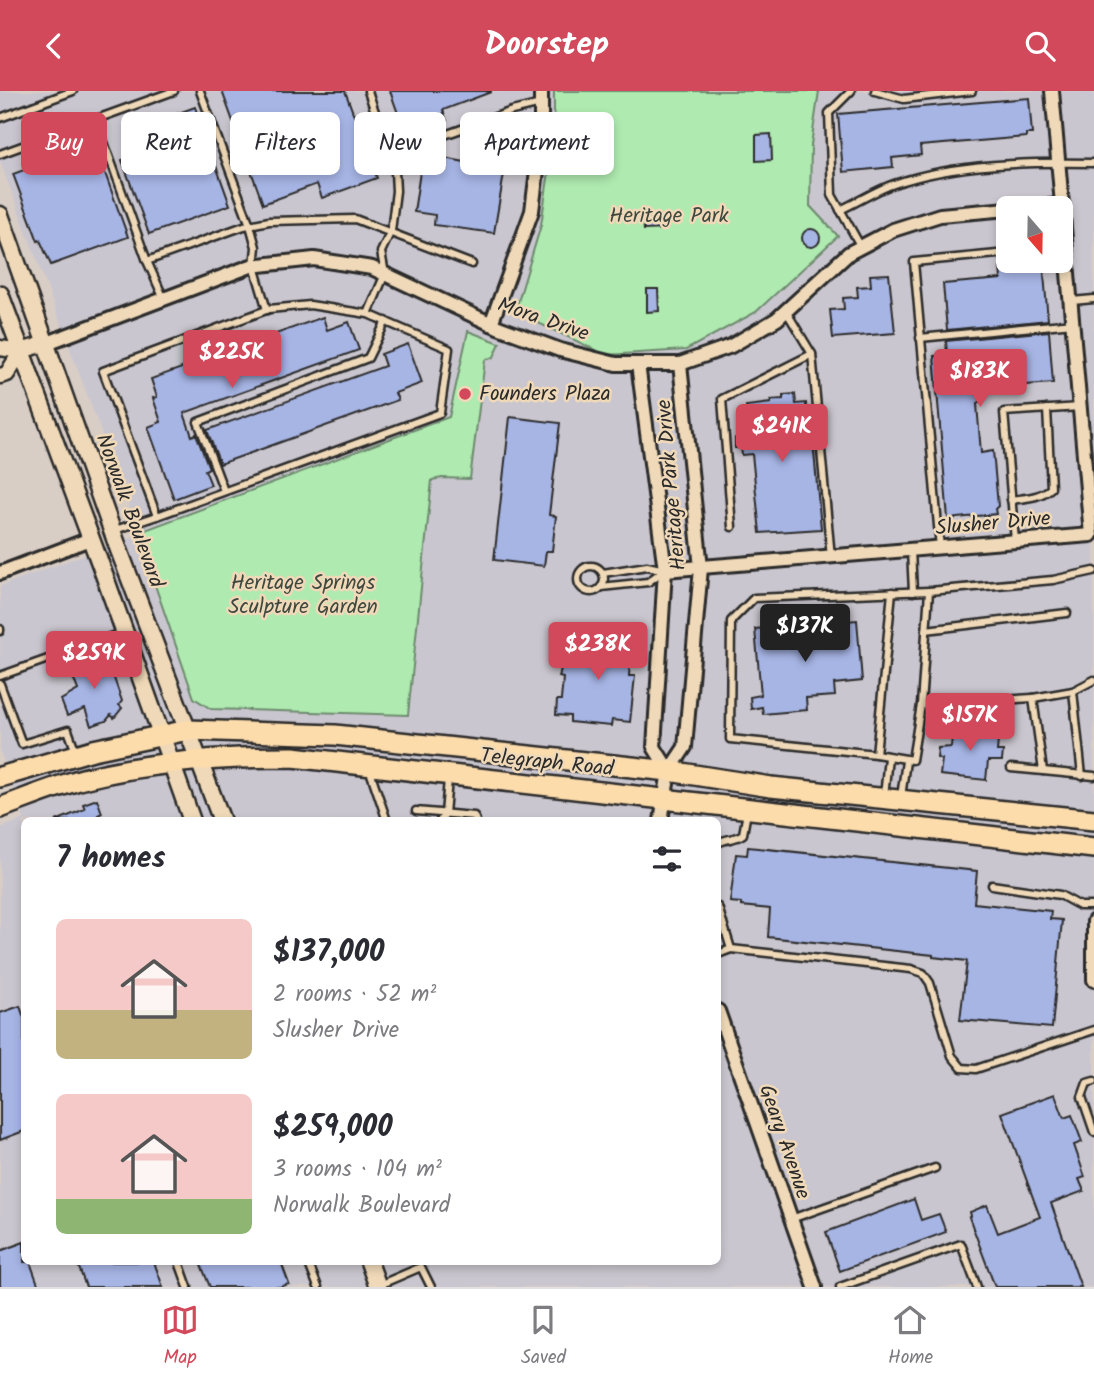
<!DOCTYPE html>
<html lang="en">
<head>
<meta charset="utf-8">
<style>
  body { margin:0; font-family:Kalam,sans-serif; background:#f2f2f3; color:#2b2b33; height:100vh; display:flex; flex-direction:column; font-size:26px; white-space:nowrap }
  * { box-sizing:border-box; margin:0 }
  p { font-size:23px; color:#7c7c81 }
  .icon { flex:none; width:38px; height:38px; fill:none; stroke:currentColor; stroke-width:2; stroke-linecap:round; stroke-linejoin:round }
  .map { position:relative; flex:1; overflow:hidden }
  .side { position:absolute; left:21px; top:726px; width:700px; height:448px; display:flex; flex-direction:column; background:#fff; border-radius:10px; box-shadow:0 4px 10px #0003 }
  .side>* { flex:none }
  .banner { position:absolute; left:21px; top:21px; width:700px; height:63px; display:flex; gap:14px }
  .needle { width:46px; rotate:160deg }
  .fabs { position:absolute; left:996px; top:105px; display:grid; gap:14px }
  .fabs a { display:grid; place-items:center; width:77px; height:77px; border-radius:10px; background:#fff; box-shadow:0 4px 10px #0003; font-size:35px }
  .price { position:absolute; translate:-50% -60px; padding:0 16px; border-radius:7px; background:#d1495b; color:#fff; font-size:23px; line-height:46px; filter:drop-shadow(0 2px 4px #0008) }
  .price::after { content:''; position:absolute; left:50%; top:42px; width:21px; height:16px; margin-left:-10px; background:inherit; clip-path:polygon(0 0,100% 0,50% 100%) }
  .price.selected { background:#222; color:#fff }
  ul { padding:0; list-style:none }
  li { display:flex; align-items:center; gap:21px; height:175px; padding:0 35px }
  li span { display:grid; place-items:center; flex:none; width:196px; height:140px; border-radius:10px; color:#555 }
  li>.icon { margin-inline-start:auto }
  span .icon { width:84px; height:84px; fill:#fffc; stroke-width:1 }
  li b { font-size:30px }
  h2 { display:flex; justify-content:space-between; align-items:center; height:84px; padding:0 35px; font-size:30px }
  .pill { padding:0 24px; border-radius:10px; background:#fff; box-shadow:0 4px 10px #0003; font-size:24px; line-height:63px }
  .pill.selected { background:#d1495b; color:#fff }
  header { display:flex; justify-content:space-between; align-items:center; height:91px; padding:0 35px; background:#d1495b; color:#fff; font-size:32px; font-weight:700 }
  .dock { display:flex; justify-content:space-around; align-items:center; height:98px; border-top:2px solid #e1e1e2; background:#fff; font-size:19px; color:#7c7c81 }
  .dock a { display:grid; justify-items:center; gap:4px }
  .dock .selected { color:#d1495b }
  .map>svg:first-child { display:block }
  .built { fill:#cac6cf; fill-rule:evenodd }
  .green { fill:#afeab0; stroke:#6d8a6e; stroke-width:2 }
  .building { fill:#a7b5e5; stroke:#2b2b2b; stroke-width:2 }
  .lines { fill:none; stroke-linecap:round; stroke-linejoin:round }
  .service-casing { stroke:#2b2b2b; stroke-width:11 }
  .minor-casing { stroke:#2b2b2b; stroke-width:18 }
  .tertiary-casing { stroke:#2b2b2b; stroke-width:19 }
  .secondary-casing { stroke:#2b2b2b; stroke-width:21 }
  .primary-casing { stroke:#2b2b2b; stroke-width:24 }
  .service { stroke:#efd9b8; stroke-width:6 }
  .minor { stroke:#efd9b8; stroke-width:12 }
  .tertiary { stroke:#efd9b8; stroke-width:14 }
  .secondary { stroke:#efd9b8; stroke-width:16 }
  .primary { stroke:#fddcac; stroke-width:19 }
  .poi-dot { fill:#d1495b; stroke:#efd9b8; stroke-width:2.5 }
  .labels { text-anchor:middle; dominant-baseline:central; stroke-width:5; stroke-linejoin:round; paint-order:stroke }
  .park-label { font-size:21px; fill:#3f483f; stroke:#efd9b8 }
  .street-label { font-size:21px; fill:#2b2b2b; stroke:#efd9b8 }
  .poi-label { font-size:21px; fill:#2b2b2b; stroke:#efd9b8; text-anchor:start }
</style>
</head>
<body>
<header><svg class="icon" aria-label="back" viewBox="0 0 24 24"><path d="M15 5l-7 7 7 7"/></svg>Doorstep<svg class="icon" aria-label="search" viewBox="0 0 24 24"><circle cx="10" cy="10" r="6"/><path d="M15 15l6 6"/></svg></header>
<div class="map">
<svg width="1094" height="1196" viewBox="0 0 1094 1196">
  <rect width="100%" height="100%" fill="#d9cec6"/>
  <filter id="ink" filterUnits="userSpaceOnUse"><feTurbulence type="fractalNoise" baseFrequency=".0143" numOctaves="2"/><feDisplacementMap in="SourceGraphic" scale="14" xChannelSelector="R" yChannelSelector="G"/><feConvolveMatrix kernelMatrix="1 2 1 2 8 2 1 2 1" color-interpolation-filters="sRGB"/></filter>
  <g filter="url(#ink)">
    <path class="built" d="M0 0H1094V1196H0V737L24 728 0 660V495L139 443 0 70ZM1008 117H1060V170H1008ZM24 730H718V1171H24Z"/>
    <g class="green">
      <polygon points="554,0 819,0 811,54 810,115 838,145 756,221 686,259 606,264 515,221 541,134 554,47"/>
      <polygon points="468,240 500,252 494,266 485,269 470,388 442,387 432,389 408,624 211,618 194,607 137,442 449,326"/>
    </g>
    <g class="building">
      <polygon points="222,0 345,0 377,87 322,107 317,93 263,113"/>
      <polygon points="390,0 491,0 491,1 443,19 447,30 406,45"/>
      <polygon points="1029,7 1032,43 1026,43 1026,46 920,55 921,64 892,67 893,76 843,81 838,23"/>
      <polygon points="195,16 230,114 149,143 122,69 149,59 140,36"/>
      <polygon points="771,43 772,69 756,70 756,44"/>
      <polygon points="469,47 509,53 494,142 434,134 435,124 414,121 421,74 442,77 444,67 465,71"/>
      <polygon points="67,63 73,81 101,71 128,146 51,174 40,149 38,150 13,83"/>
      <polygon points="664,125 665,138 644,139 643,126"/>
      <circle cx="811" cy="147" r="9"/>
      <polygon points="1043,172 1048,229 947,239 943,193 1001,188 1000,176"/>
      <polygon points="889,183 895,242 833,247 830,219 844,218 843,207 858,206 857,196 871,195 870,184"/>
      <polygon points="647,198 658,198 659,220 647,221"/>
      <polygon points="323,226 327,239 349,231 359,259 184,322 192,345 196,343 209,377 205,379 211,394 174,408 148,336 161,331 153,307 157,306 151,288"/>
      <polygon points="1049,240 1053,292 996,296 997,300 988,301 977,313 981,362 993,360 998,415 995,418 996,423 948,428 934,265 947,264 946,250"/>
      <polygon points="408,253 422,292 395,302 398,309 220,373 207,339 385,275 381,263"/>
      <polygon points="795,303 796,313 806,312 807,328 811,328 821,438 760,442 752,363 742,364 741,357 735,357 735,347 740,346 738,323 747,322 746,315 771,312 771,309 783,308 783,304"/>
      <polygon points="510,326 560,332 549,424 556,425 552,460 546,460 544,475 494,469"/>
      <polygon points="857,529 862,590 834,593 835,605 806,607 807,619 763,623 762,616 751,618 750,606 761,604 755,538"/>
      <polygon points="599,539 632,543 629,585 635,585 630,631 612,629 611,635 589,633 570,631 570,625 556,624 557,609 561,609 563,587 559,586 565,560 591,561 595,542 599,542"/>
      <polygon points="104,559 122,610 119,614 122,617 114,627 111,624 106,630 91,635 85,618 67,625 61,609 78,599 73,586 77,581 74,579 81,570 84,573 91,564"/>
      <polygon points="953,634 999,639 997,660 1003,660 1002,670 988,670 986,689 940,684 942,668 937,667 938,657 951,656"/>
      <polygon points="97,708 102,722 98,724 101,730 56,730 85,718 83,713"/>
      <polygon points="748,756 977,780 974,812 1051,820 1050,828 1062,829 1052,937 960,929 967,870 933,866 933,864 768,846 770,818 741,815 741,812 730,811 736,763 747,764"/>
      <polygon points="20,915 24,927 24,1040 0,1049 0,922"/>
      <polygon points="1055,1003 1064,1027 1072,1024 1082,1051 1074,1054 1085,1086 1079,1088 1084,1100 1051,1112 1081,1196 995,1196 969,1126 971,1125 970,1121 987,1114 998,1142 1040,1126 1002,1022"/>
      <polygon points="914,1108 921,1129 939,1123 946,1141 840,1180 826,1141"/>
      <polygon points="24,1151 24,1171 30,1171 39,1196 0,1196 0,1160"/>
      <polygon points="77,1171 154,1171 163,1196 86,1196"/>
      <polygon points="200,1171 281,1171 289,1193 280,1196 210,1196"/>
    </g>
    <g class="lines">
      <defs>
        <g id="service">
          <polyline points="200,0 250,134 256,156 254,175 267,219"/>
          <polyline points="368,0 378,30 394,62"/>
          <polyline points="851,0 829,22 832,104 861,156"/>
          <polyline points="875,0 904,8 972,0"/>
          <polyline points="0,27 73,0"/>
          <polyline points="96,29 147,170 244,135 269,130 355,128 472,173"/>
          <polyline points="0,63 174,0"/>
          <path d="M840 119C858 111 876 99 894 93 955 72 1030 71 1094 72"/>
          <polyline points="147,170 164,208"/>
          <polyline points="1072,210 1094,208"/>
          <polyline points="786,220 812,263"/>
          <polyline points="368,223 449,258 440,322 157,425 103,280 269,218 310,214 368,223 385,183 381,161 391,140 396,100 394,62 512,20 541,13"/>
          <polyline points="920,247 1073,232"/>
          <polyline points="224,400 198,331 368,267 386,230"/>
          <path d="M1011 409C1025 407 1040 407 1051 397L1047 318"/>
          <polyline points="732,436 722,308 812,263 831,466"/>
          <polyline points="112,440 157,425"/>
          <polyline points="1015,450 1004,321 1080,316"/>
          <polyline points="940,457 914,171 1008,162"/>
          <polyline points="911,459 913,501"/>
          <circle cx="591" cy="488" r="13"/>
          <polyline points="1094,480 1053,489 929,500 921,614 1033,607 1043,680 1094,685"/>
          <polyline points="603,482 647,475 665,479"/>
          <polyline points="601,496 648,491 663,480"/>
          <polyline points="0,538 0,540"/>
          <polyline points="926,539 1067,522"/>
          <polyline points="0,585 124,541"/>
          <polyline points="0,593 22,653 68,639 76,661"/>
          <polyline points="1073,600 1082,685"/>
          <polyline points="1033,607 1073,600 1094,589"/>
          <polyline points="921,614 912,669 876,663 730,648 731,530 754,507 929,500"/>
          <polyline points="876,663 892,501"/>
          <polyline points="1011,677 1043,680"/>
          <polyline points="370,680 387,730"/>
          <polyline points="884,706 888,666"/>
          <polyline points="901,706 906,670"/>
          <polyline points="416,720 474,725 476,730"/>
          <polyline points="440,730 445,723 448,688"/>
          <path d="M718 752C726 747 735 749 743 743L747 721"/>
          <polyline points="992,794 1060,804 1080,815 1094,815"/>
          <polyline points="718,816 731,858"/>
          <polyline points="718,863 731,858 911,878 923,882 930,892 952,965 962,977 976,978 1094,939"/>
          <polyline points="1094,990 1087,992 1082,1006 1094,1041"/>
          <polyline points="791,1128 935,1077"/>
          <polyline points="179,1171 188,1196"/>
          <polyline points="308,1171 318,1196"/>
          <polyline points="379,1194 421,1176 431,1196"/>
          <polyline points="840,1196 961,1153 977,1196"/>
        </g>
        <g id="minor">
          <polyline points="1020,117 1063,114"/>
          <polyline points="491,233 532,120 541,47 541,0"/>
          <polyline points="47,252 251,175 314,168 372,177 498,236 560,259 616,273 680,273 731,255 777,228 849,162 893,139 940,124 1008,118"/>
          <polyline points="638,273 665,479 654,656 669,680"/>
          <polyline points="665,479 1091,444 1052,0"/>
          <polyline points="0,482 90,448"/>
          <polyline points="661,730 669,680 685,656 701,477 680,273"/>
          <polyline points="1094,830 1094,889"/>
          <polyline points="718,920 815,1196"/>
        </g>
        <g id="tertiary">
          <polyline points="0,257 21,260 47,252"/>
          <polyline points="0,285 7,283 21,260"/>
        </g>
        <g id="secondary">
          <polyline points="0,124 119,459 222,730"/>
          <polyline points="0,203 101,475 192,730"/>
          <polyline points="369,1171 378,1196"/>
        </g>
        <g id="primary">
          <polyline points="0,686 93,659 188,639 335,644 669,680 771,696 1094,729"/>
          <path d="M0 717C30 706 60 693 91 686 157 670 226 666 293 666L1094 757"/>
        </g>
      </defs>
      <use href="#service" class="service-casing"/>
      <use href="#minor" class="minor-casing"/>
      <use href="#tertiary" class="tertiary-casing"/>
      <use href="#secondary" class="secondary-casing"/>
      <use href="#primary" class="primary-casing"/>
      <use href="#service" class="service"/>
      <use href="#minor" class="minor"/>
      <use href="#tertiary" class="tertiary"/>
      <use href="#secondary" class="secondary"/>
      <use href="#primary" class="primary"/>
    </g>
  </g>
  <circle class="poi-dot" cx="465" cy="303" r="7"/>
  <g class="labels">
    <g class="park-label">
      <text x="669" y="125">Heritage Park</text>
      <text x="303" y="492">Heritage Springs<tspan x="303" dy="24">Sculpture Garden</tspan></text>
    </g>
    <g class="street-label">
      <text transform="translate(543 229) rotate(19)">Mora Drive</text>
      <text transform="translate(672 394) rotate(-95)">Heritage Park Drive</text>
      <text transform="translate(129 420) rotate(70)">Norwalk Boulevard</text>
      <text transform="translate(993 433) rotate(-5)">Slusher Drive</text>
      <text transform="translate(547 672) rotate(6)">Telegraph Road</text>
      <text transform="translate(784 1051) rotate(71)">Geary Avenue</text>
    </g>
    <g class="poi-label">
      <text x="479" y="303">Founders Plaza</text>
    </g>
  </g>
</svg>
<div class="fabs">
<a><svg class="needle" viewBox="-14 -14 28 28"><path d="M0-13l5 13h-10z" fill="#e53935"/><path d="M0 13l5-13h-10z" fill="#7c7c81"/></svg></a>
</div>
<b class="price" style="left:232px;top:299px">$225K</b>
<b class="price" style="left:980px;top:318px">$183K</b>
<b class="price" style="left:782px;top:373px">$241K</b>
<b class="price selected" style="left:805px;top:573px">$137K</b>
<b class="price" style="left:598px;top:591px">$238K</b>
<b class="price" style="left:94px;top:600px">$259K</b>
<b class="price" style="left:970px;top:662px">$157K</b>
<div class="banner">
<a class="pill selected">Buy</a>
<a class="pill">Rent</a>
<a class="pill">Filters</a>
<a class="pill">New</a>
<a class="pill">Apartment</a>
</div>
<section class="side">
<h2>7 homes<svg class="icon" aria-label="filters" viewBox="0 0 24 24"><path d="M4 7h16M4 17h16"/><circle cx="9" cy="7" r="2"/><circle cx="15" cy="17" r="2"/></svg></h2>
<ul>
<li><span style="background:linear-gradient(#f6c9c9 65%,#c2b280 0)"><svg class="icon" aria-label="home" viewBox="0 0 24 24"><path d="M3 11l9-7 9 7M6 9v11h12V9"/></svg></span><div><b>$137,000</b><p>2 rooms · 52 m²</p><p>Slusher Drive</p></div></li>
<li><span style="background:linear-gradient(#f6c9c9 75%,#8fb573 0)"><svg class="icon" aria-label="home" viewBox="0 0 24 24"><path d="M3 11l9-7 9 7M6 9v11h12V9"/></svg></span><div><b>$259,000</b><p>3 rooms · 104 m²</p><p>Norwalk Boulevard</p></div></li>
</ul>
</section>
</div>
<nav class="dock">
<a class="selected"><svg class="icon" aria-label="map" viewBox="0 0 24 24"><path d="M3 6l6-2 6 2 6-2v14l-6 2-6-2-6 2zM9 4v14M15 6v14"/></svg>Map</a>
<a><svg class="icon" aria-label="saved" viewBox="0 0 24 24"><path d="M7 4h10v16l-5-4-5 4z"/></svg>Saved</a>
<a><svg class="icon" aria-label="home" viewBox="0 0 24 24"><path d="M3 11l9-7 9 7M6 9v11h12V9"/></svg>Home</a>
</nav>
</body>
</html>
